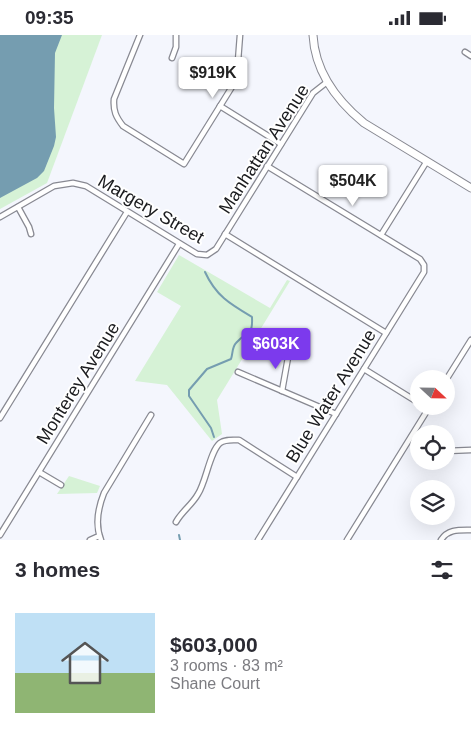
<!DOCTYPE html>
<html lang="en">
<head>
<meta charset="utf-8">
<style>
  body { margin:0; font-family:Helvetica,sans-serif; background:#f7f7f7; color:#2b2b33; height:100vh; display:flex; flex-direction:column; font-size:19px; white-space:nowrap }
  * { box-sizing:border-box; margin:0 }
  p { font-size:16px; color:#7c7c81 }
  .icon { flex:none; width:28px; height:28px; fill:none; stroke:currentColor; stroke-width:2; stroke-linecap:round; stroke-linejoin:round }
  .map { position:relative; height:505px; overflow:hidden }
  .drawer { display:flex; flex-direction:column; background:#fff; flex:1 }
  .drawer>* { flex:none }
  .needle { width:32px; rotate:112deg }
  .tools { position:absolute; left:410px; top:335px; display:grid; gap:10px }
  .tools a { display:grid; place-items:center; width:45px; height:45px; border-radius:50%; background:#fff; box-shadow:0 5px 20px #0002; font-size:25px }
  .price { position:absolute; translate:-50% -42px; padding:0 11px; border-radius:5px; background:#fff; color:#222; font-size:16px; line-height:32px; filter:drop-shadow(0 1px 2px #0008) }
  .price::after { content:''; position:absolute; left:50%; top:30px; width:15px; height:11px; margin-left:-8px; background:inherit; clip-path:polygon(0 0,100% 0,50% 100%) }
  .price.on { background:#7c3aed; color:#fff }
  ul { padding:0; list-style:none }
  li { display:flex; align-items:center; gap:15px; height:125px; padding:0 15px }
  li+li { border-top:1px solid #e1e1e2 }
  li span { display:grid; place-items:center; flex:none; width:140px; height:100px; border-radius:0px; color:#555 }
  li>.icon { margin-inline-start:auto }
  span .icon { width:60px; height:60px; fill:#fffc; stroke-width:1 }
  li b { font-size:21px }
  h2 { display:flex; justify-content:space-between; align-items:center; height:60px; padding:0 15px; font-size:21px }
  .status { display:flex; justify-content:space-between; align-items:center; height:35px; padding:0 25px; background:#fff; direction:ltr }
  .status svg { height:14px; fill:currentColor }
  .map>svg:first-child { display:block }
  .green { fill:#d6f2d6 }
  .water { fill:#759db0 }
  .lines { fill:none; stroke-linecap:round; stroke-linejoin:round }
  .stream { stroke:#759db0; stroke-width:2 }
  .street-casing { stroke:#888992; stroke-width:7 }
  .secondary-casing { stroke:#888992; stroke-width:9 }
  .street { stroke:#fff; stroke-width:4.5 }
  .secondary { stroke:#fff; stroke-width:7 }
  .labels { text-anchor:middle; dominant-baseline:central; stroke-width:4; stroke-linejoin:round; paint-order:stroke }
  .street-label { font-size:18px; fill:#1a1b1e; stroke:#fff }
</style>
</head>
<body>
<div class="status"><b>09:35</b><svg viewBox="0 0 49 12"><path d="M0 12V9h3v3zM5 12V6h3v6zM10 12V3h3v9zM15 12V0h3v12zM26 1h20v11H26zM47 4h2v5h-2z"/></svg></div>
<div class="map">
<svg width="471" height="505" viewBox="0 0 471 505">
  <rect width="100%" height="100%" fill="#f4f6fd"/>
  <g class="green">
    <polygon points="0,0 102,0 47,148 0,174"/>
    <polygon points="179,220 270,273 287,245 290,246 217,365 222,399 212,406 167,350 135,346 181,271 157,257"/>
    <polygon points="69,441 100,451 97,458 57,459"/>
  </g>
  <polygon class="water" points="0,0 62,0 55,18 54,73 56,102 54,111 44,136 37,143 0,163"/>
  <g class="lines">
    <g class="stream">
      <path d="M205 237C216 261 230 269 252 282 253 302 247 295 236 308 232 312 233 318 231 324L207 334 189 355V361L211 393 214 402"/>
      <polyline points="179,500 180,505"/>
    </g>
    <defs>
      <g id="street">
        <path d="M140 0 114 64C113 76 116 82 123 91L184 129 235 47 237 39 240 0"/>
        <polyline points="465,17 471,21"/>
        <polyline points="172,23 176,12 176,0"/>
        <polyline points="220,71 281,109"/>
        <polyline points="18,172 29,192 31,199"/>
        <polyline points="0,182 54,151 73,148 86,151 197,219 207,220 216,214 313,58 327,47"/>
        <polyline points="225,199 386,298"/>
        <polyline points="381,200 427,126"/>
        <polyline points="364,334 419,368"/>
        <polyline points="238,337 336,379"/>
        <polyline points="446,345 471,305"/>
        <polyline points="282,356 289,317"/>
        <polyline points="0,383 127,177"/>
        <polyline points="412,401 419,406"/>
        <polyline points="446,416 471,415"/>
        <polyline points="39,437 61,450"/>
        <path d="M176 487C182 476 192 470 198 459 206 447 210 416 220 408 225 404 232 405 239 405L297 442"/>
        <polyline points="0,500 179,209"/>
        <polyline points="90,505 99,501"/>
        <path d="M101 505C95 490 98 473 104 458L151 380"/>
        <polyline points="258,505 424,237 424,230 420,224 267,131"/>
        <polyline points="347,505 430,371"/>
        <path d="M441 505C448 494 459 495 471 495"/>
      </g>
      <path id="secondary" d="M313 0C315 37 336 65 364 88L471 153"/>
    </defs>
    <use href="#street" class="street-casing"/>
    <use href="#secondary" class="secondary-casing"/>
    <use href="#street" class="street"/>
    <use href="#secondary" class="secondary"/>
  </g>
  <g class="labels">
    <g class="street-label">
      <text transform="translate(264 114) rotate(-57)">Manhattan Avenue</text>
      <text transform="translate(151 174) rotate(30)">Margery Street</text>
      <text transform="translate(78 348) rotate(-58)">Monterey Avenue</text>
      <text transform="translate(331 361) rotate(-58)">Blue Water Avenue</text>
    </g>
  </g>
</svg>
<div class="tools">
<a><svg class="needle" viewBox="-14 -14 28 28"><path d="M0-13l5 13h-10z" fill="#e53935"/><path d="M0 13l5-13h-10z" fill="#7c7c81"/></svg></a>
<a><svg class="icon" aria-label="locate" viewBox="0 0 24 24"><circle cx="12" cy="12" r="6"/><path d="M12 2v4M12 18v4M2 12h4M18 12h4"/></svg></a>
<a><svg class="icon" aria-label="layers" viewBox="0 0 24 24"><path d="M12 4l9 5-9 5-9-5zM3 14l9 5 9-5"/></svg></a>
</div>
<b class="price" style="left:213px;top:64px">$919K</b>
<b class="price" style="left:353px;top:172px">$504K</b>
<b class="price on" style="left:276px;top:335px">$603K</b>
</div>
<section class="drawer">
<h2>3 homes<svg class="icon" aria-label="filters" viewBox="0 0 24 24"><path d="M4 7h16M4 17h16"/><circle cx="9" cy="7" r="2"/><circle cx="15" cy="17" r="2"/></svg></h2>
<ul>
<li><span style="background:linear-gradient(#bfe0f5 60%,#8fb573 0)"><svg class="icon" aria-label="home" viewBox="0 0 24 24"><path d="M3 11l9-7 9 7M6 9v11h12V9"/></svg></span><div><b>$603,000</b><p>3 rooms · 83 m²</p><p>Shane Court</p></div></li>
</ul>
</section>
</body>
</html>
